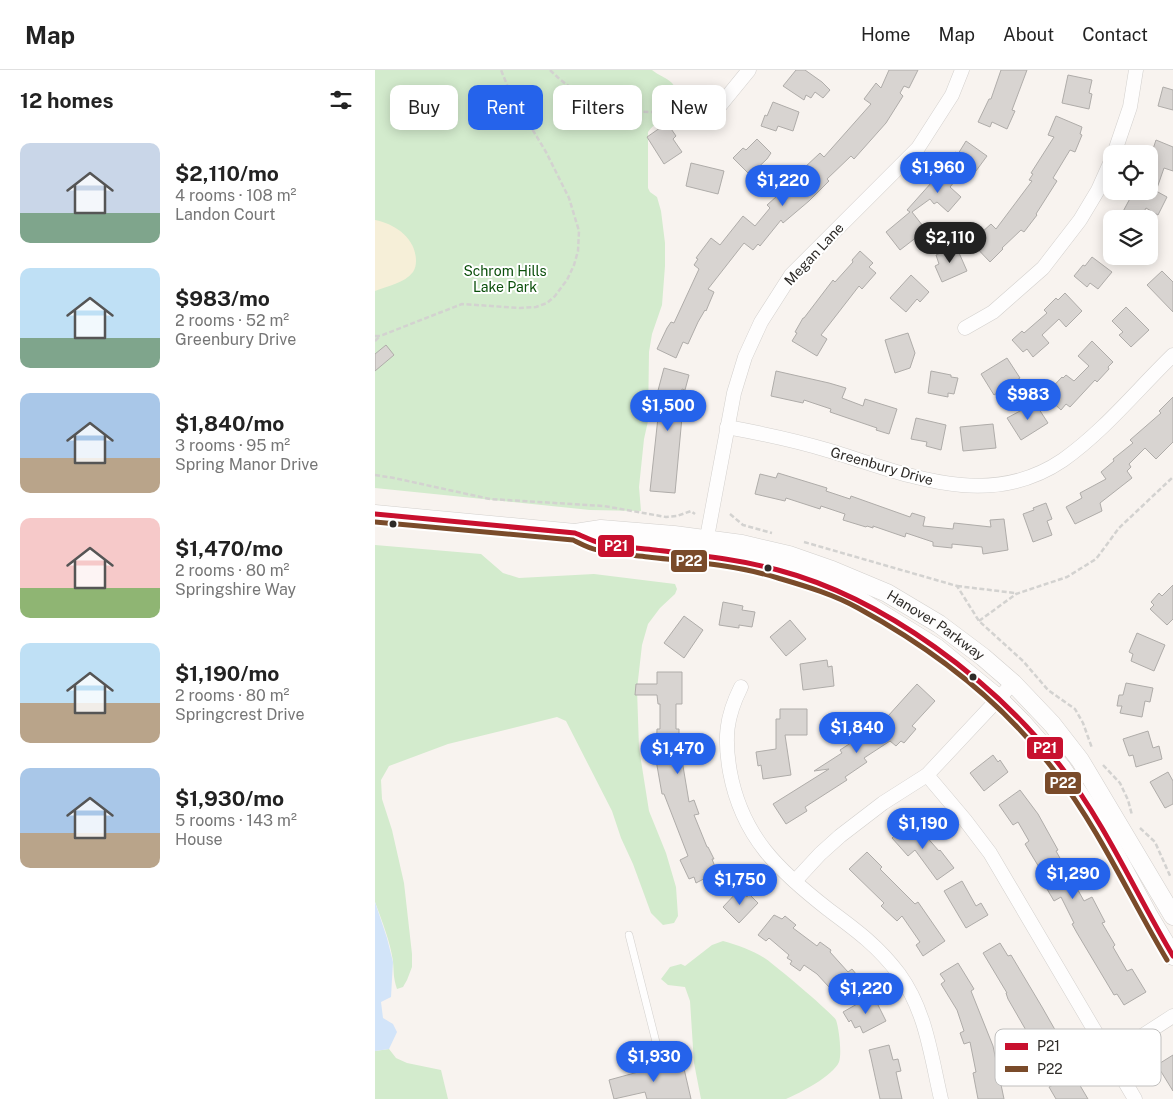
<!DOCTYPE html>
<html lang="en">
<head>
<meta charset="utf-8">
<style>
  body { margin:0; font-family:"Public Sans",sans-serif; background:#f6f6f6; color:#222; height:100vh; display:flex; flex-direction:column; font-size:19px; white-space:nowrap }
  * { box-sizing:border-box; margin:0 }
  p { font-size:16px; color:#767676 }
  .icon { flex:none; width:28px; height:28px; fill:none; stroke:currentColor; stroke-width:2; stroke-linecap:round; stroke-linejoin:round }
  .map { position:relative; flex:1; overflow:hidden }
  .panel { display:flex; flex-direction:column; background:#fff; width:375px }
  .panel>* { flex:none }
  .banner { position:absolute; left:15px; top:15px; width:475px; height:45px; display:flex; gap:10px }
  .controls { position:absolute; left:728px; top:75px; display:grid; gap:10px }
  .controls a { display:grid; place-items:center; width:55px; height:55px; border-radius:10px; background:#fff; box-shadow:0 2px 12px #0003; font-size:25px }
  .price { position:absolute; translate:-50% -42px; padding:0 11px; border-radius:18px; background:#2563eb; color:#fff; font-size:16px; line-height:32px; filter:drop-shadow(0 1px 2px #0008) }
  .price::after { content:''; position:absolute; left:50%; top:30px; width:15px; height:11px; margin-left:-8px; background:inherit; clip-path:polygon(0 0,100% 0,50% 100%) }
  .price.current { background:#222; color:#fff }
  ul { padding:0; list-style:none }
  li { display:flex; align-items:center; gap:15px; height:125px; padding:0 20px }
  li span { display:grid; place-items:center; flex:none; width:140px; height:100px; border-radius:10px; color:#555 }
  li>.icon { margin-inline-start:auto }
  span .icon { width:60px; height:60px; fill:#fffc; stroke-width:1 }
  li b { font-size:21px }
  h2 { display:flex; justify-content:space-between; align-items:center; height:60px; padding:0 20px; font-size:21px }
  .chip { padding:0 18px; border-radius:10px; background:#fff; box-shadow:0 2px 12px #0003; font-size:18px; line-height:45px }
  .chip.current { background:#2563eb; color:#fff }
  header { display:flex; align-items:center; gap:30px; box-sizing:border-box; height:70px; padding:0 25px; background:#fff; border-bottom:1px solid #e0e0e0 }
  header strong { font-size:24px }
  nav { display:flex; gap:28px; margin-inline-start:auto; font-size:18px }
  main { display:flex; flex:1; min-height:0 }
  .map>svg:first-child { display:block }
  .green { fill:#d3ebcd }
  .sand { fill:#f6efd8 }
  .water { fill:#d2e4f9 }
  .building { fill:#d8d4d1; stroke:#afaca9 }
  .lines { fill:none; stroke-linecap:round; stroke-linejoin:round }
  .service-casing { stroke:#d3d0cd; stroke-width:8 }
  .minor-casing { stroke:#d3d0cd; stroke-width:15 }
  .tertiary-casing { stroke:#d3d0cd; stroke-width:19 }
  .path { stroke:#d3d2d0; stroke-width:2.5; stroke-dasharray:5 2.5; stroke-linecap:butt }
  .service { stroke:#fefdfd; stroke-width:7 }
  .minor { stroke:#fefdfd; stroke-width:14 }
  .tertiary { stroke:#fefdfd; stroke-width:18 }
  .bus-1-casing { stroke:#fff; stroke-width:9 }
  .bus-2-casing { stroke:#fff; stroke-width:9 }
  .bus-1 { stroke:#c8102e; stroke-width:5 }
  .bus-2 { stroke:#7a4b2a; stroke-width:5 }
  .bus-dot { fill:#2e2b28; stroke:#fff; stroke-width:2 }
  .labels { text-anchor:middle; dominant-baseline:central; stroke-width:4; stroke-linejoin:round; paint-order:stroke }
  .street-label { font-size:14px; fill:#2e2b28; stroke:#fff }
  .park-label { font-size:14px; fill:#0c500c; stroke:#fff }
  .key { fill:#fff; stroke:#c0bfbe; stroke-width:1 }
  .key-label { font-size:14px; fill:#2e2b28 }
  .line-badge { stroke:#fff; stroke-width:2 }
  .badge-label { font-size:14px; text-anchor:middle; font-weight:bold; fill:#fff }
</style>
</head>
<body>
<header>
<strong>Map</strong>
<nav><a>Home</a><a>Map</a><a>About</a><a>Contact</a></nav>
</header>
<main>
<section class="panel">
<h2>12 homes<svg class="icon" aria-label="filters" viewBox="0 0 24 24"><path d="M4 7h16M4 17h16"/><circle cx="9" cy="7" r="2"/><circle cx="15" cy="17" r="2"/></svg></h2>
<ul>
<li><span style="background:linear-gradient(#c9d6e8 70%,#7fa58c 0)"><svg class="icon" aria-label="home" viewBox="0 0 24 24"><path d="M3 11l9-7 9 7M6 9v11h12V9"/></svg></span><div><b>$2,110/mo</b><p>4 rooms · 108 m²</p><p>Landon Court</p></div></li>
<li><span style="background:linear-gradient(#bfe0f5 70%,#7fa58c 0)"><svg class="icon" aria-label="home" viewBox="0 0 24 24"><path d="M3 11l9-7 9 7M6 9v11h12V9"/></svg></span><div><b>$983/mo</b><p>2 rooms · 52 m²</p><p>Greenbury Drive</p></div></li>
<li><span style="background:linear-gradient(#a9c7e8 65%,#b9a48a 0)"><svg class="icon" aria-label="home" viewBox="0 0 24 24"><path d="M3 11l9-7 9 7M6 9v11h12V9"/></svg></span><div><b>$1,840/mo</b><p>3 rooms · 95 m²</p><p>Spring Manor Drive</p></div></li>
<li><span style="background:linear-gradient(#f6c9c9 70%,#8fb573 0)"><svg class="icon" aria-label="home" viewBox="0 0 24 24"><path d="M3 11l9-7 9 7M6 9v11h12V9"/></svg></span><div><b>$1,470/mo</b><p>2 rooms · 80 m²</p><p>Springshire Way</p></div></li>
<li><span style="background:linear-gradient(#bfe0f5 60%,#b9a48a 0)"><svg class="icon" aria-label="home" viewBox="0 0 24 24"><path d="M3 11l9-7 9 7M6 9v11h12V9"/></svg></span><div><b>$1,190/mo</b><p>2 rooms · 80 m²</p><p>Springcrest Drive</p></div></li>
<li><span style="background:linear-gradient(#a9c7e8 65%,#b9a48a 0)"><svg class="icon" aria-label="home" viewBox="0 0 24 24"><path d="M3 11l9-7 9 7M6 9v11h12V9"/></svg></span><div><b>$1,930/mo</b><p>5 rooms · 143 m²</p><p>House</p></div></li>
</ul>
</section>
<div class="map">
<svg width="798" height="1029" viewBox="0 0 798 1029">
  <rect width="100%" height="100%" fill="#f8f3ef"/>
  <g class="green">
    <path d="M0 0H277C283 5 292 8 297 13 305 22 302 38 294 45 287 52 279 53 273 62V118L275 122 282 127 286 141 290 173V196L287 235 277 264 274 282 273 351 269 369 264 417 266 441 215 440 0 418Z"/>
    <path d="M0 475 106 484 128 503 144 508 219 504 300 514 302 519 300 524 285 538 273 554 267 575 262 619 264 678 274 741 291 783 301 817 303 846 299 853 288 855 276 843 258 794 246 768 237 741 191 651 182 647 73 674 14 696 6 710 7 729 17 760 29 813 37 884V897L32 910 28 917 22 919C18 907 19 902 18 891 15 871 7 851 0 832Z"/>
    <path d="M348 871C363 875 379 881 391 889 401 896 457 943 461 950 464 958 467 984 464 992 458 1006 425 1023 411 1029H326L319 993 315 931 310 917 293 915 286 909 295 897 306 894 310 896 337 875Z"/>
    <polygon points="14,979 21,988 32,993 66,1000 73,1029 0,1029 0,981"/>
  </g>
  <path class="sand" d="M0 150C20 154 41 168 41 191 41 195 40 199 38 202 30 213 12 216 0 221Z"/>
  <polygon class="water" points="0,832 12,868 18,892 16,927 6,932 8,948 18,954 22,962 14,979 0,981"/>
  <g class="building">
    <polygon points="421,0 430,0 447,12 455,20 448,28 440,22 436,28 431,25 429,30 408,16"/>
    <polygon points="514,0 543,0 534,18 529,16 525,23 528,26 511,53 479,89 476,86 452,109 454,111 434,131 408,153 406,150 385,176 383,174 378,180 369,173 333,219 339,222 331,241 330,240 323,252 313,274 308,272 301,288 282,279 292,258 296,252 299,253 324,199 319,195 323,189 321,188 336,168 345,175 368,146 380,156 395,138 392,135 431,100 429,98 445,83 449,87 496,34 489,29 501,13 506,18"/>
    <polygon points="626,0 652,0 637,40 640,41 632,59 617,52 615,57 603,52 614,29 616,29"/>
    <polygon points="693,5 717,10 714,23 717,24 714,39 687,33"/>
    <polygon points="788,17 798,20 798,40 783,36"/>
    <polygon points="398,32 424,42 418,61 403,56 401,61 386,56 390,45 392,46"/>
    <polygon points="681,46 707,57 705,64 707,65 700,82 695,80 678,108 682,111 661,144 662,145 649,162 646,160 627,178 628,179 615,192 596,172 616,154 621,159 657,111 654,110 658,104 656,103 679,67 673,65"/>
    <polygon points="292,53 301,66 298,69 307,82 289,94 272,67"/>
    <polygon points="382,69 396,83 392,89 375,105 358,88 368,78 371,80"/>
    <polygon points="781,70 798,77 798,101 789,98 781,121 792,127 783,145 771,138 765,149 744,149 759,121 774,121 774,91"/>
    <polygon points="591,71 612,86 598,105 590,99 575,117 586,127 573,142 562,132 559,134 555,129 537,142 551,160 525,180 511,162 535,142 532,140 573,94 580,82 583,84"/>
    <polygon points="316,93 349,101 343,124 311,116"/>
    <polygon points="581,176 592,201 567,212 560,196 564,194 561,185"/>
    <polygon points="485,181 498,193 494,197 501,203 487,219 484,216 446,265 452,269 442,286 417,271 422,263 420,262 428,248 429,248 458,210 460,212 478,192 477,190"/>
    <polygon points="717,187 737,202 723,219 715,213 712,217 699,206 708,195 710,196"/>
    <polygon points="787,201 798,212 798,242 772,215"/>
    <polygon points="536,205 554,222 545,232 542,229 531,242 515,228"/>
    <polygon points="690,223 707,241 691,257 684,249 667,265 674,273 658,287 652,279 648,282 637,270 647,261 649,263 672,243 669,240 681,228 683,230"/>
    <polygon points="751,237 774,260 756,277 744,265 748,262 737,251"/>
    <polygon points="533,263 540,283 535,298 520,303 510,270"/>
    <polygon points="717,271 738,292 733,297 734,299 722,312 720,310 695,337 691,334 686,340 670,325 687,307 688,308 691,305 699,311 714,296 703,286"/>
    <polygon points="11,275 19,285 0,301 0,284"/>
    <polygon points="632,288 645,308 619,325 606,304"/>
    <polygon points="289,298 314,305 310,320 307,319 300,346 307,347 300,423 275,421 285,329 281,328"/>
    <polygon points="401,301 454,313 471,318 467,328 488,336 490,329 522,339 514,364 501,360 502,358 455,342 456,339 429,330 428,333 396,326"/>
    <polygon points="556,301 576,305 576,307 583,308 579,324 573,323 573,327 553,323"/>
    <polygon points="798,327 798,372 781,389 770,378 754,394 756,397 752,401 757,408 725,433 727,441 700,454 691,437 707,428 705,423 731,409 726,402 739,391 738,389 758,373 755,370 786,343 784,341"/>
    <polygon points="660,333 673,353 646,370 632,348"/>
    <polygon points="541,348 571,355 566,380 551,376 552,372 536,369"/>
    <polygon points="618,354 621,378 588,381 585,357"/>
    <polygon points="403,403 452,418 451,421 475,429 476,426 535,447 537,443 550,447 548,456 578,459 579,453 616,457 615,450 629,449 633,480 608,484 607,477 577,474 577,478 558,476 558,472 531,463 530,467 498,456 498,458 492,456 491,457 468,450 470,444 446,436 445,439 411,428 410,431 380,424 385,404 401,408"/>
    <polygon points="671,433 677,449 672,451 677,465 658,472 648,444 659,440 658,438"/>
    <polygon points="798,515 798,549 792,555 775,539 779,535 776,532 784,523 787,526"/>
    <polygon points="348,532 368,536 367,540 380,542 377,557 364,555 364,558 344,555"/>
    <polygon points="309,546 328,560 309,588 289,573"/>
    <polygon points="415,550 431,569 411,586 395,567"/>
    <polygon points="762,563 790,575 779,601 756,591 758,584 754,582"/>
    <polygon points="452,590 453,597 457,596 459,616 428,620 425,594"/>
    <polygon points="282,602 307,602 307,634 301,634 301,659 304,659 304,690 307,690 314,732 319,730 324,744 319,745 332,777 333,777 339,789 337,789 342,802 321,813 319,807 314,809 305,790 313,786 289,724 287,724 281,690 282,659 285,659 285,634 283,634 282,625 260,625 261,614 282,614"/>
    <polygon points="751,613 778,618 775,632 770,631 767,647 745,643 747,636 742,636 744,625 748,625"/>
    <polygon points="542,614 560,631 537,656 541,659 529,673 526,671 521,676 515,671 489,688 492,692 470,707 472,710 430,737 432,741 411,754 398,734 454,699 439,701 467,683 465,680 491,663 494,667"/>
    <polygon points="405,639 432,639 432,665 410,665 416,705 388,709 386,695 383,696 381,682 401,679 401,649 405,649"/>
    <polygon points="773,661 778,678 784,676 787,689 761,697 758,685 754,686 748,669"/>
    <polygon points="618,685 623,692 625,690 633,702 609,721 595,703"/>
    <polygon points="793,702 798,711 798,734 790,738 775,712"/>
    <polygon points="645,720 663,744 683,780 681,781 709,831 717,827 730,852 727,853 740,875 738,877 752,901 757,899 771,922 749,935 742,924 739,925 702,863 697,854 699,853 686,827 679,831 672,819 676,817 650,774 654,771 643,752 638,755 624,735"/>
    <polygon points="536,751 541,756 542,756 564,781 565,780 579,798 562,810 540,780 533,786 517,768"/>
    <polygon points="492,782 507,797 505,799 540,834 543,832 570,871 548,886 541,875 545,872 527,846 522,851 506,836 509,833 474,799"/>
    <polygon points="587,811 601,836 606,833 613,845 591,858 569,821"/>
    <polygon points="364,820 372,827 374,824 383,833 364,853 348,837"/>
    <polygon points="399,845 407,849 410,846 421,855 418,858 442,876 445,872 456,880 455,882 473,902 477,899 486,910 465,929 442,904 429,895 425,901 415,894 417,891 412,888 414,885 394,868 391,871 383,865"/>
    <polygon points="625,873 633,886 636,885 667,937 683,965 681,967 683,971 682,972 695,995 697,994 704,1005 700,1007 713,1029 681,1029 674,1017 678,1015 674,1008 676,1007 663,984 659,987 646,965 652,962 633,929 631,923 632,923 608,883"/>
    <polygon points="583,893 599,919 596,921 618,976 629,1029 603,1029 598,1003 601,1002 595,972 589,974 585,963 589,961 582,940 566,914 570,911 565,904"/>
    <polygon points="498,925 511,951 488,963 485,956 480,958 476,950 474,952 468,942"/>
    <polygon points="514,975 518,990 523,989 526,1001 521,1002 527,1029 505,1029 496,988 494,980"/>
    <polygon points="798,985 798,1021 782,995"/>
    <polygon points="307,990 316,1029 272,1029 270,1022 239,1029 234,1010"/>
  </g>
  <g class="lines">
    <defs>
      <polyline id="service" points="254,865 282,976 272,979"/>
      <g id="minor">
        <polyline points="343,38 374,0"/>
        <polyline points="739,84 755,37 761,0"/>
        <polyline points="590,258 618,242 668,198 705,150 723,120 736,91"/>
        <path d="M352 357C385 363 419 370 452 380 529 403 612 442 688 390 729 361 762 320 798 285"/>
        <polyline points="330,478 359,323 370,287 386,252 416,205 543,78 577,25 587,0"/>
        <path d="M366 617C351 647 349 668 355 702 367 767 404 801 454 840 481 860 503 876 524 904 551 941 556 986 566 1029"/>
        <polyline points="552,705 590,750 615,783 760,1029"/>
        <polyline points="420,811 445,784 465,766 508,733 552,705 638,613"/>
        <polyline points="736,986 798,946"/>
      </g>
      <g id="tertiary">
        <path id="s1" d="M0 444 200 463 226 459 299 465 367 474 414 485 457 500 512 523 564 554 608 587 638 613 677 654 705 690 798 846"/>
        <polyline points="201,463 224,473 365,491 404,500 453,516 486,531 562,578 623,628 647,652 687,698 726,757 773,844 798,886"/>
      </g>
    </defs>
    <use href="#service" class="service-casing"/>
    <use href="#minor" class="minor-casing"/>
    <use href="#tertiary" class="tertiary-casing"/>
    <g class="path">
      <path d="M175 0C222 47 269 45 331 39"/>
      <polyline points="0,266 5,266 87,234 145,238 161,237 172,233 180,226 192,210 199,195 203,181 204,161 194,128 171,82 135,22 126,0"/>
      <polyline points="0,271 5,266"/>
      <polyline points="0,405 19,408 115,429 229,436 291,447 302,446 316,441 320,444"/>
      <polyline points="355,444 368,455 397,463"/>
      <polyline points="429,472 582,516 604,551 648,591 673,620 700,639 708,653 717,678"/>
      <polyline points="582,516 640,523"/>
      <polyline points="604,551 641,524 692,507 721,489 744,458 798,407"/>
      <polyline points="728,695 745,713 753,730 757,745"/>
      <polyline points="765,758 780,772 796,808"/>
    </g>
    <use href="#service" class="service"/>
    <use href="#minor" class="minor"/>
    <use href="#tertiary" class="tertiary"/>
    <defs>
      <path id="bus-1" d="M0 444 200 463C208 466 217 471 225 473 243 477 262 478 280 480 321 485 363 489 403 500 509 528 620 611 687 698 731 755 761 824 798 886"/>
      <path id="bus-2" d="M0 452 198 470C206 474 215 479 223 480 239 484 257 485 273 487 317 492 361 495 403 508 430 516 458 524 483 538 558 579 630 634 681 703 725 761 755 828 792 890"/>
    </defs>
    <use href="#bus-1" class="bus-1-casing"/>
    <use href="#bus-2" class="bus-2-casing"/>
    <use href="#bus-1" class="bus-1"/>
    <use href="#bus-2" class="bus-2"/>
  </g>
  <g class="bus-dot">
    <circle cx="18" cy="454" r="4.5"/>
    <circle cx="393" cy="498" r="4.5"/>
    <circle cx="598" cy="607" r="4.5"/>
  </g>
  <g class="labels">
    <g class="street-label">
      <text transform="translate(439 184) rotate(-47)">Megan Lane</text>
      <text transform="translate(507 396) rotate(16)">Greenbury Drive</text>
      <text stroke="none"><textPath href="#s1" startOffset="581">Hanover Parkway</textPath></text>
    </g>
    <g class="park-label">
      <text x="130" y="201">Schrom Hills<tspan x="130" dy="16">Lake Park</tspan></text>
    </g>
  </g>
  <rect x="620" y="959" width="166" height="57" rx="8" class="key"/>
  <rect x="630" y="973" width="23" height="7" fill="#c8102e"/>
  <rect x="630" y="996" width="23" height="6" fill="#7a4b2a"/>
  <g class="key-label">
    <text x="662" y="981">P21</text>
    <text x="662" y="1004">P22</text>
  </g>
  <g class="line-badge">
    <rect x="222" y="464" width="38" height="24" rx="5" fill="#c8102e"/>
    <rect x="295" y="479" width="38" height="24" rx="5" fill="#7a4b2a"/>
    <rect x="651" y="666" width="38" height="24" rx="5" fill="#c8102e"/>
    <rect x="669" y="701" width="38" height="24" rx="5" fill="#7a4b2a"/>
  </g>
  <g class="badge-label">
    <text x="241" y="481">P21</text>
    <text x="314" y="496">P22</text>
    <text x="670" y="683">P21</text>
    <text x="688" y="718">P22</text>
  </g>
</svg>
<div class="controls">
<a><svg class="icon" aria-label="locate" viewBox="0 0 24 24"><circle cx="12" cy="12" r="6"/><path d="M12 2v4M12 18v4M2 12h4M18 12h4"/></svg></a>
<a><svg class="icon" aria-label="layers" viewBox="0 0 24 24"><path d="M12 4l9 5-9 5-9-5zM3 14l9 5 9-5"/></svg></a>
</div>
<b class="price" style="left:563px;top:124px">$1,960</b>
<b class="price" style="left:408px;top:137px">$1,220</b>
<b class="price current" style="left:575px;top:194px">$2,110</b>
<b class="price" style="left:653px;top:351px">$983</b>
<b class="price" style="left:293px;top:362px">$1,500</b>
<b class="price" style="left:482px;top:684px">$1,840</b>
<b class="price" style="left:303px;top:705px">$1,470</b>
<b class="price" style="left:548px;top:780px">$1,190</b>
<b class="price" style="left:698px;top:830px">$1,290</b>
<b class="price" style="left:365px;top:836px">$1,750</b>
<b class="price" style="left:491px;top:945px">$1,220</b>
<b class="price" style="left:279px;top:1013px">$1,930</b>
<div class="banner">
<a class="chip">Buy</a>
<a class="chip current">Rent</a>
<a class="chip">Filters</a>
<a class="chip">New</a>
</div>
</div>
</main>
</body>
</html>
